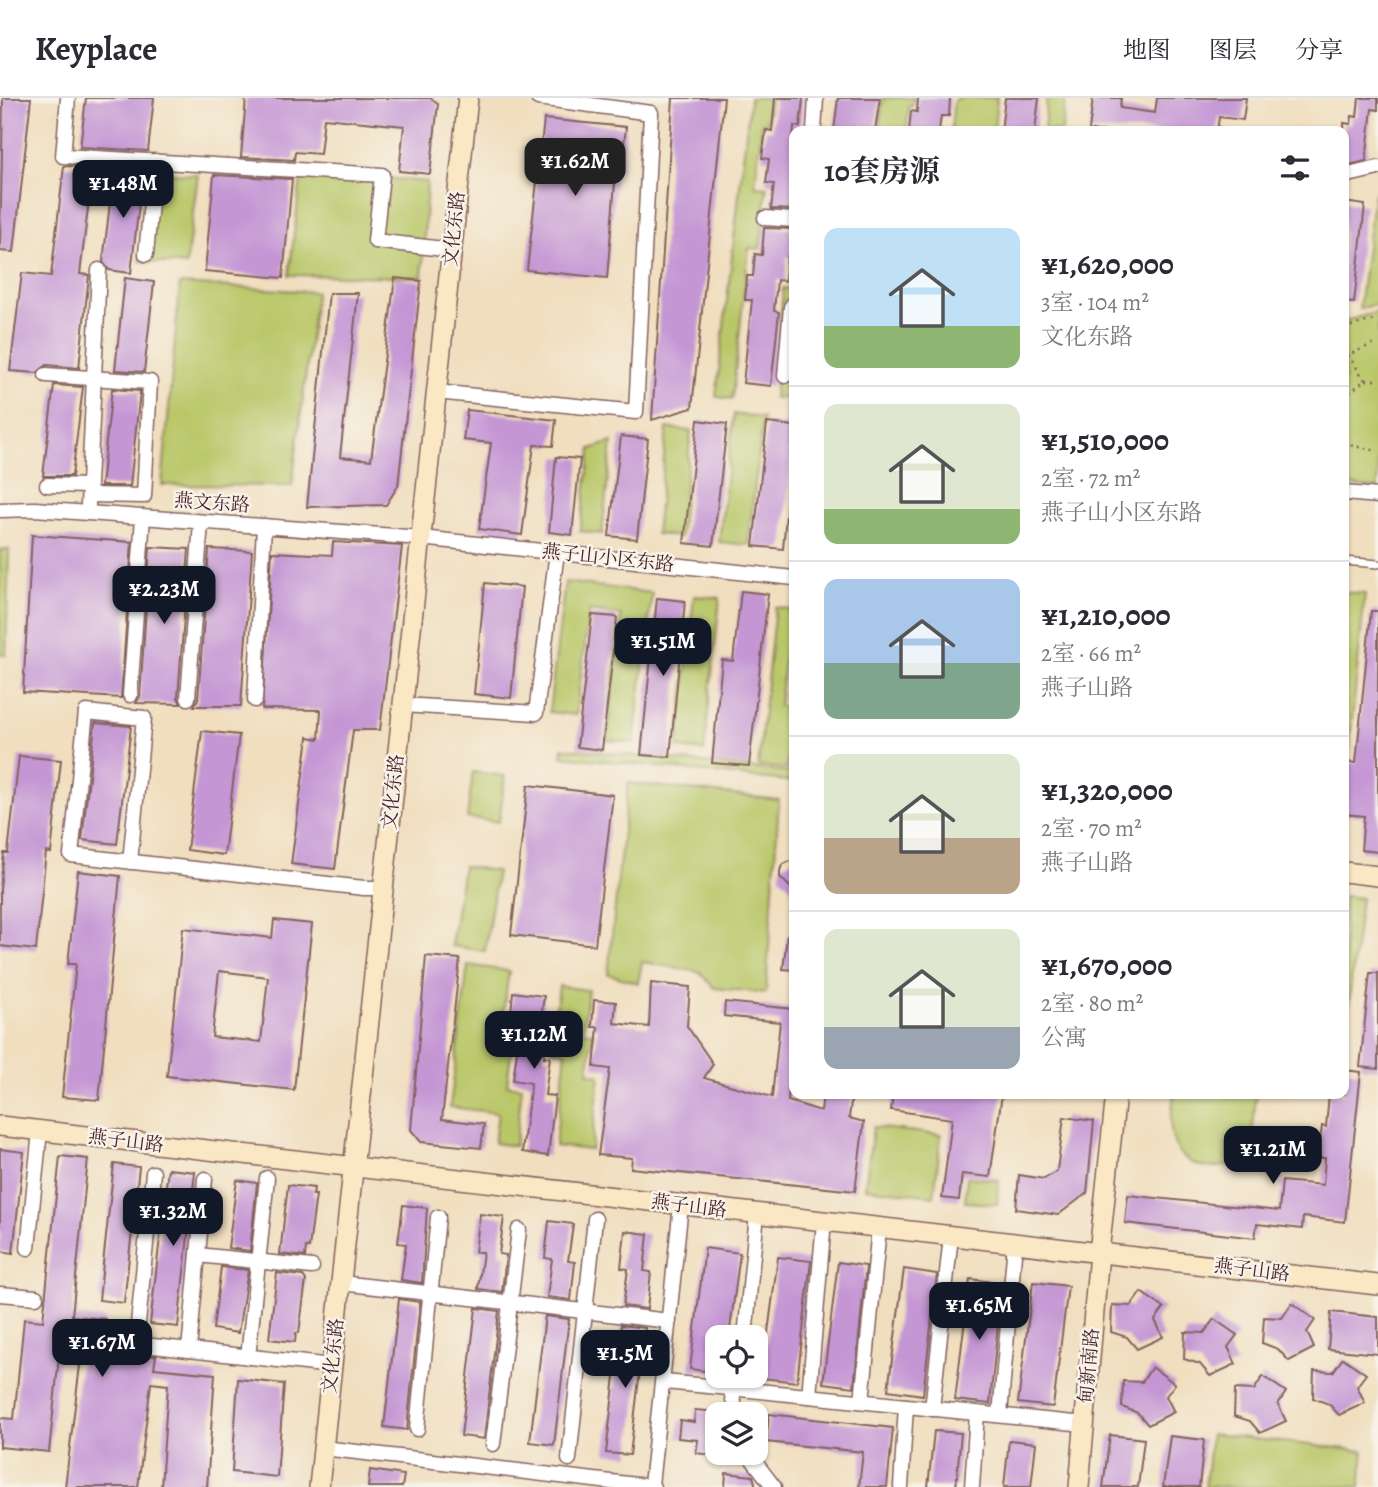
<!DOCTYPE html>
<html lang="zh">
<head>
<meta charset="utf-8">
<style>
  body { margin:0; font-family:Alegreya,"Noto Serif SC",serif; background:#f7f7f7; color:#2b2b33; height:100vh; display:flex; flex-direction:column; font-size:26px; white-space:nowrap }
  * { box-sizing:border-box; margin:0 }
  p { font-size:23px; color:#7c7c81 }
  .icon { flex:none; width:38px; height:38px; fill:none; stroke:currentColor; stroke-width:2; stroke-linecap:round; stroke-linejoin:round }
  .map { position:relative; flex:1; overflow:hidden }
  .side { position:absolute; left:789px; top:28px; width:560px; height:973px; display:flex; flex-direction:column; background:#fff; border-radius:14px; box-shadow:0 2px 5px #0004 }
  .side>* { flex:none }
  .tools { position:absolute; left:705px; top:1227px; display:grid; gap:14px }
  .tools a { display:grid; place-items:center; width:63px; height:63px; border-radius:14px; background:#fff; box-shadow:0 2px 5px #0004; font-size:35px }
  .price { position:absolute; translate:-50% -60px; padding:0 16px; border-radius:14px; background:#111827; color:#fff; font-size:23px; line-height:46px; filter:drop-shadow(0 2px 4px #0008) }
  .price::after { content:''; position:absolute; left:50%; top:42px; width:21px; height:16px; margin-left:-10px; background:inherit; clip-path:polygon(0 0,100% 0,50% 100%) }
  .price.on { background:#222; color:#fff }
  ul { padding:0; list-style:none }
  li { display:flex; align-items:center; gap:21px; height:175px; padding:0 35px }
  li+li { border-top:2px solid #e1e1e2 }
  li span { display:grid; place-items:center; flex:none; width:196px; height:140px; border-radius:14px; color:#555 }
  li>.icon { margin-inline-start:auto }
  span .icon { width:84px; height:84px; fill:#fffc; stroke-width:1 }
  li b { font-size:30px }
  h2 { display:flex; justify-content:space-between; align-items:center; height:84px; padding:0 35px; font-size:30px }
  header { display:flex; align-items:center; gap:42px; box-sizing:border-box; height:98px; padding:0 35px; background:#fff; border-bottom:2px solid #e1e1e2 }
  header strong { font-size:33px }
  nav { display:flex; gap:38px; margin-inline-start:auto; font-size:24px }
  .map>svg:first-child { display:block }
  .green { fill:#b9c769; stroke:#82734a; stroke-width:2 }
  .building { fill:#c496d4; fill-rule:evenodd }
  .lines { fill:none; stroke-linecap:round; stroke-linejoin:round }
  .lane-casing { stroke:#84625e; stroke-width:10 }
  .street-casing { stroke:#84625e; stroke-width:17 }
  .secondary-casing { stroke:#84625e; stroke-width:22 }
  .path { stroke:#84625e; stroke-width:2.5; stroke-dasharray:2 5; stroke-linecap:butt }
  .lane { stroke:#fff; stroke-width:7 }
  .street { stroke:#fff; stroke-width:14 }
  .secondary { stroke:#fae7c3; stroke-width:19 }
  .labels { text-anchor:middle; dominant-baseline:central; stroke-width:5; stroke-linejoin:round; paint-order:stroke }
  .street-label { font-size:19px; fill:#4a1f2b; stroke:#f7f3e8 }
</style>
</head>
<body>
<header>
<strong>Keyplace</strong>
<nav><a>地图</a><a>图层</a><a>分享</a></nav>
</header>
<div class="map">
<svg width="1378" height="1389" viewBox="0 0 1378 1389">
  <rect width="100%" height="100%" fill="#f7f3e8"/>
  <filter id="ink" filterUnits="userSpaceOnUse"><feTurbulence type="fractalNoise" baseFrequency=".0143" numOctaves="2"/><feDisplacementMap in="SourceGraphic" scale="14" xChannelSelector="R" yChannelSelector="G"/><feConvolveMatrix kernelMatrix="1 2 1 2 8 2 1 2 1" color-interpolation-filters="sRGB"/></filter>
  <filter id="wash" filterUnits="userSpaceOnUse"><feTurbulence type="fractalNoise" baseFrequency=".00686" numOctaves="4" result="noise"/><feDisplacementMap in="SourceGraphic" scale="28" xChannelSelector="R" yChannelSelector="G"/><feGaussianBlur stdDeviation="1.57" result="paint"/><feColorMatrix in="noise" values="0 0 0 0 0 0 0 0 0 0 0 0 0 0 0 0 0 1.4 0 .05"/><feComposite in="paint" operator="in"/></filter>
  <g filter="url(#wash)">
    <rect width="100%" height="100%" fill="#f0debe"/>
    <g class="green">
      <polygon points="750,0 770,0 767,25 762,25 755,88 767,89 760,151 749,150 732,301 716,299"/>
      <polygon points="883,0 914,0 913,8 909,8 906,33 879,33"/>
      <polygon points="962,0 997,0 994,33 951,33 954,2"/>
      <polygon points="1047,0 1065,0 1062,33 1044,33"/>
      <polygon points="302,72 427,84 422,179 289,177"/>
      <polygon points="155,74 198,77 186,167 140,163"/>
      <polygon points="1378,94 1378,206 1359,211 1374,95"/>
      <polygon points="792,164 794,164 794,300 774,300 783,190 790,191"/>
      <polygon points="180,186 316,194 292,388 162,387"/>
      <polygon points="1378,214 1378,391 1344,387 1344,223"/>
      <polygon points="734,316 763,320 748,447 719,444"/>
      <polygon points="667,330 691,333 680,439 656,436"/>
      <polygon points="612,344 602,436 580,433 591,351"/>
      <polygon points="9,451 6,557 0,557 0,452"/>
      <polygon points="565,484 652,495 634,645 607,642 621,517 589,513 576,617 549,614"/>
      <polygon points="1344,494 1365,496 1349,652 1344,652"/>
      <polygon points="694,498 720,500 704,653 678,650"/>
      <polygon points="775,509 790,511 779,608 793,610 787,671 758,668"/>
      <polygon points="563,650 794,675 794,684 562,658"/>
      <polygon points="473,674 505,678 499,724 467,720"/>
      <polygon points="628,685 779,702 766,895 714,890 700,874 642,864 638,885 608,876"/>
      <polygon points="463,768 497,773 485,853 451,848"/>
      <polygon points="1344,798 1361,800 1344,947"/>
      <polygon points="468,867 509,873 501,929 514,931 507,987 522,989 515,1048 494,1045 498,1015 450,1009"/>
      <polygon points="559,888 588,892 583,933 593,935 588,975 600,977 591,1052 555,1048 566,954 551,951"/>
      <path d="M1174 996H1256C1254 1012 1255 1034 1247 1049 1233 1077 1190 1076 1176 1049 1167 1032 1172 1014 1174 996Z"/>
      <polygon points="873,1029 941,1037 934,1098 865,1090"/>
      <polygon points="967,1079 999,1082 997,1106 965,1104"/>
      <polygon points="1211,1336 1364,1353 1360,1389 1205,1389"/>
    </g>
    <g id="blocks">
      <g class="building">
        <polygon points="3,0 31,0 14,154 0,153"/>
        <polygon points="86,0 154,0 148,53 80,49"/>
        <polygon points="246,0 431,0 438,6 430,76 399,73 404,28 324,20 320,56 295,54 294,62 241,59"/>
        <polygon points="673,0 724,0 692,310 652,322"/>
        <polygon points="775,0 803,0 800,29 794,28 792,59 794,60 794,112 771,111 774,86 766,85 769,61 762,60 766,32 772,33"/>
        <polygon points="838,0 880,0 875,33 834,33"/>
        <polygon points="918,0 950,0 949,18 941,18 939,33 909,33 911,13 917,14"/>
        <polygon points="1005,0 1039,0 1035,33 1001,33"/>
        <polygon points="1093,0 1121,0 1120,10 1155,15 1157,0 1246,0 1243,22 1219,19 1217,33 1089,33"/>
        <polygon points="1359,0 1378,0 1378,12 1372,11 1366,63 1345,68 1344,25 1351,26 1352,18 1357,19"/>
        <polygon points="544,21 626,29 621,73 616,73 607,180 527,172"/>
        <polygon points="64,68 93,69 80,176 89,177 79,270 47,267 37,275 10,273 22,175 51,178"/>
        <polygon points="114,71 143,72 131,175 109,172 103,164"/>
        <polygon points="214,77 292,81 283,180 205,173"/>
        <polygon points="1344,104 1365,107 1354,205 1344,204"/>
        <polygon points="764,130 794,131 794,160 787,159 785,183 777,182 774,213 779,214 771,288 743,285 752,202 745,202 747,178 753,178 755,156 762,157"/>
        <polygon points="125,180 154,184 144,274 115,272"/>
        <polygon points="395,180 421,183 398,388 386,407 307,409 329,195 358,195 340,359 371,362"/>
        <polygon points="54,287 83,289 72,378 43,378"/>
        <polygon points="112,291 140,293 130,388 101,388"/>
        <polygon points="467,312 556,322 553,348 534,347 522,437 479,431 491,345 463,342"/>
        <polygon points="698,322 727,326 713,448 684,445"/>
        <polygon points="767,325 794,328 783,451 753,448"/>
        <polygon points="621,338 648,341 637,441 609,438"/>
        <polygon points="556,359 580,361 572,437 549,434"/>
        <polygon points="32,437 132,444 121,600 23,594"/>
        <polygon points="333,444 402,448 380,632 353,632 335,771 291,766 308,639 319,641 321,612 262,611 272,454 332,457"/>
        <polygon points="150,449 189,451 178,599 181,606 136,605 140,598"/>
        <polygon points="209,451 252,453 241,608 194,608 198,601"/>
        <polygon points="485,485 522,489 511,600 474,596"/>
        <polygon points="741,493 768,496 749,668 712,665 722,562 733,563"/>
        <polygon points="657,500 685,503 670,659 641,657"/>
        <polygon points="1371,513 1378,513 1378,754 1361,752 1364,718 1344,716 1344,664 1356,665"/>
        <polygon points="592,517 617,519 602,652 577,649"/>
        <polygon points="95,625 131,628 117,746 82,742"/>
        <polygon points="202,633 239,637 224,757 187,752"/>
        <polygon points="19,658 61,662 51,755 46,754 36,852 0,848 0,790 4,755 8,755"/>
        <polygon points="528,687 613,697 595,847 511,837"/>
        <polygon points="794,761 794,793 780,779 780,773 782,767"/>
        <polygon points="78,773 120,778 99,1002 62,999 76,866 68,866"/>
        <path d="M274 822 312 826 294 992 167 978 183 830 272 840ZM219 873 268 879 261 944 212 939Z"/>
        <polygon points="787,838 794,839 794,872 783,871"/>
        <polygon points="426,858 460,861 442,1021 484,1026 481,1050 421,1044 411,1032"/>
        <polygon points="1370,875 1378,875 1378,971 1360,969"/>
        <polygon points="651,885 690,889 687,928 713,966 704,980 772,999 780,924 724,918 725,904 794,911 788,1003 821,1013 823,996 852,996 849,1020 864,1024 855,1093 631,1070 632,1060 598,1057 610,971 594,969 598,929 592,929 594,902 616,904 614,925 649,929"/>
        <polygon points="513,894 544,898 541,921 548,921 544,959 550,959 545,997 555,998 548,1058 522,1054 531,985 513,982 521,925 510,924"/>
        <polygon points="1344,972 1361,974 1345,1124 1303,1119 1302,1131 1257,1126 1255,1140 1125,1125 1128,1097 1279,1113 1282,1083 1323,1087 1325,1060 1318,1060 1322,1028 1326,1029 1329,996 1344,996"/>
        <polygon points="893,996 1002,996 990,1079 962,1076 959,1102 942,1100 952,1021 891,1012"/>
        <polygon points="1064,1019 1094,1023 1087,1095 1058,1117 1016,1111 1019,1077 1044,1081 1057,1073"/>
        <polygon points="0,1051 24,1054 13,1155 0,1153"/>
        <polygon points="60,1058 88,1061 72,1218 105,1221 102,1249 116,1254 156,1258 154,1270 215,1276 207,1389 161,1389 168,1287 151,1285 138,1389 65,1389 82,1251 60,1249 49,1354 0,1349 0,1320 14,1321 24,1221 43,1223"/>
        <polygon points="114,1066 139,1069 124,1205 99,1202"/>
        <polygon points="168,1071 195,1074 178,1229 150,1226"/>
        <polygon points="237,1082 257,1085 250,1153 228,1150"/>
        <polygon points="288,1087 314,1090 313,1097 316,1097 309,1150 306,1149 305,1159 280,1156"/>
        <polygon points="403,1107 427,1110 422,1185 401,1182 406,1146 398,1145"/>
        <polygon points="480,1116 504,1119 499,1156 506,1157 502,1194 478,1191 483,1154 475,1154"/>
        <polygon points="549,1123 573,1126 568,1163 575,1164 571,1202 547,1199 552,1161 545,1160"/>
        <polygon points="625,1133 648,1136 644,1173 651,1174 647,1211 623,1208 628,1171 621,1170"/>
        <polygon points="705,1150 740,1155 729,1239 718,1239 718,1275 690,1271"/>
        <polygon points="778,1159 811,1163 797,1284 762,1280"/>
        <polygon points="838,1164 866,1168 854,1289 823,1285"/>
        <polygon points="221,1169 248,1172 238,1235 213,1231"/>
        <polygon points="904,1171 937,1176 923,1297 888,1292"/>
        <polygon points="277,1175 303,1178 306,1182 299,1235 296,1235 295,1244 269,1241"/>
        <polygon points="970,1181 1002,1185 990,1306 955,1302"/>
        <polygon points="1033,1184 1068,1188 1053,1309 1018,1305"/>
        <polygon points="1141,1194 1164,1210 1155,1222 1163,1239 1137,1251 1127,1239 1111,1234 1112,1207 1131,1208"/>
        <polygon points="399,1201 420,1204 407,1332 384,1329"/>
        <polygon points="1292,1205 1315,1222 1307,1234 1314,1250 1289,1263 1278,1251 1262,1245 1264,1219 1282,1220"/>
        <polygon points="476,1210 499,1213 484,1341 461,1338"/>
        <polygon points="1331,1214 1378,1219 1378,1256 1328,1251"/>
        <polygon points="545,1218 569,1221 554,1347 530,1344"/>
        <polygon points="1214,1221 1237,1237 1228,1249 1236,1266 1210,1278 1200,1266 1184,1261 1185,1234 1204,1235"/>
        <polygon points="621,1227 645,1230 630,1357 606,1355"/>
        <polygon points="1343,1260 1366,1276 1357,1288 1365,1305 1339,1317 1329,1306 1313,1300 1314,1273 1333,1274"/>
        <polygon points="1152,1269 1175,1286 1166,1298 1174,1314 1148,1327 1138,1315 1122,1309 1123,1283 1142,1284"/>
        <polygon points="1263,1278 1286,1294 1278,1306 1286,1323 1260,1335 1250,1323 1234,1318 1235,1291 1254,1292"/>
        <polygon points="238,1281 284,1286 277,1379 232,1374"/>
        <polygon points="695,1312 718,1314 718,1358 696,1355 698,1342 678,1340 680,1322 694,1324"/>
        <polygon points="769,1316 893,1330 887,1389 859,1389 863,1354 766,1344"/>
        <polygon points="934,1333 961,1335 956,1389 928,1389"/>
        <polygon points="1110,1337 1144,1341 1138,1389 1103,1389"/>
        <polygon points="1170,1338 1204,1342 1199,1389 1163,1389"/>
        <polygon points="1009,1342 1036,1345 1031,1389 1004,1389"/>
        <polygon points="370,1372 404,1377 402,1389 368,1389"/>
        <polygon points="726,1375 753,1378 756,1389 725,1389"/>
      </g>
    </g>
  </g>
  <g filter="url(#ink)">
    <use href="#blocks" fill-opacity="0" stroke="#84625e" stroke-width="2"/>
    <g class="lines">
      <defs>
        <polyline id="lane" points="1344,463 1378,466"/>
        <g id="street">
          <polyline points="68,0 63,58 382,77 375,143 452,152"/>
          <polyline points="814,33 816,0"/>
          <polyline points="1344,78 1378,70"/>
          <polyline points="765,120 794,122"/>
          <polyline points="146,156 155,63"/>
          <polyline points="46,277 150,284 144,398 89,397"/>
          <polyline points="785,278 791,209 794,205"/>
          <polyline points="436,294 636,314 651,15 538,0"/>
          <polyline points="47,387 89,388"/>
          <polyline points="1344,395 1378,398"/>
          <polyline points="88,407 99,172"/>
          <polyline points="0,412 35,411 421,440 794,480"/>
          <polyline points="130,597 143,419"/>
          <polyline points="188,600 201,424"/>
          <polyline points="255,602 264,428"/>
          <polyline points="402,607 536,615 557,454"/>
          <polyline points="130,764 144,620 86,614 71,757 364,790 382,790"/>
          <polyline points="28,1150 40,1033"/>
          <polyline points="198,1157 312,1169"/>
          <polyline points="341,1185 669,1223"/>
          <polyline points="0,1196 36,1199"/>
          <polyline points="745,1239 757,1116"/>
          <polyline points="117,1244 332,1268"/>
          <polyline points="136,1246 153,1075"/>
          <polyline points="189,1252 205,1081"/>
          <polyline points="248,1259 267,1080"/>
          <polyline points="664,1284 730,1290 737,1316"/>
          <polyline points="730,1290 1084,1326"/>
          <polyline points="809,1298 824,1123"/>
          <polyline points="862,1303 879,1130"/>
          <polyline points="932,1311 951,1138"/>
          <polyline points="1000,1317 1015,1145"/>
          <polyline points="417,1331 438,1119"/>
          <polyline points="493,1346 519,1132"/>
          <polyline points="323,1350 653,1389"/>
          <polyline points="747,1354 774,1389"/>
          <polyline points="569,1361 595,1121"/>
          <polyline points="651,1387 681,1107"/>
          <polyline points="901,1389 906,1308"/>
          <polyline points="972,1389 977,1315"/>
        </g>
        <g id="secondary">
          <polyline points="1344,774 1378,778"/>
          <polyline points="0,1028 1378,1187"/>
          <polyline points="319,1389 468,0"/>
          <polyline points="1079,1389 1099,1155 1116,996"/>
        </g>
      </defs>
      <use href="#lane" class="lane-casing"/>
      <use href="#street" class="street-casing"/>
      <use href="#secondary" class="secondary-casing"/>
      <g class="path">
        <polyline points="1344,230 1378,221"/>
        <polyline points="1365,282 1348,257 1378,244"/>
        <polyline points="1344,299 1365,282 1378,282"/>
        <polyline points="1344,346 1378,353"/>
      </g>
      <use href="#lane" class="lane"/>
      <use href="#street" class="street"/>
      <use href="#secondary" class="secondary"/>
    </g>
  </g>
  <g class="labels">
    <g class="street-label">
      <text transform="translate(454 131) rotate(-84)">文化东路</text>
      <text transform="translate(212 405) rotate(4)">燕文东路</text>
      <text transform="translate(608 460) rotate(6)">燕子山小区东路</text>
      <text transform="translate(393 694) rotate(-84)">文化东路</text>
      <text transform="translate(126 1043) rotate(7)">燕子山路</text>
      <text transform="translate(689 1108) rotate(7)">燕子山路</text>
      <text transform="translate(1252 1172) rotate(7)">燕子山路</text>
      <text transform="translate(333 1258) rotate(-84)">文化东路</text>
      <text transform="translate(1089 1268) rotate(-85)">甸新南路</text>
    </g>
  </g>
</svg>
<div class="tools">
<a><svg class="icon" aria-label="locate" viewBox="0 0 24 24"><circle cx="12" cy="12" r="6"/><path d="M12 2v4M12 18v4M2 12h4M18 12h4"/></svg></a>
<a><svg class="icon" aria-label="layers" viewBox="0 0 24 24"><path d="M12 4l9 5-9 5-9-5zM3 14l9 5 9-5"/></svg></a>
</div>
<b class="price on" style="left:575px;top:100px">¥1.62M</b>
<b class="price" style="left:123px;top:122px">¥1.48M</b>
<b class="price" style="left:164px;top:528px">¥2.23M</b>
<b class="price" style="left:663px;top:580px">¥1.51M</b>
<b class="price" style="left:534px;top:973px">¥1.12M</b>
<b class="price" style="left:1273px;top:1088px">¥1.21M</b>
<b class="price" style="left:173px;top:1150px">¥1.32M</b>
<b class="price" style="left:979px;top:1244px">¥1.65M</b>
<b class="price" style="left:102px;top:1281px">¥1.67M</b>
<b class="price" style="left:625px;top:1292px">¥1.5M</b>
<section class="side">
<h2>10套房源<svg class="icon" aria-label="filters" viewBox="0 0 24 24"><path d="M4 7h16M4 17h16"/><circle cx="9" cy="7" r="2"/><circle cx="15" cy="17" r="2"/></svg></h2>
<ul>
<li><span style="background:linear-gradient(#bfe0f5 70%,#8fb573 0)"><svg class="icon" aria-label="home" viewBox="0 0 24 24"><path d="M3 11l9-7 9 7M6 9v11h12V9"/></svg></span><div><b>¥1,620,000</b><p>3室 · 104 m²</p><p>文化东路</p></div></li>
<li><span style="background:linear-gradient(#dfe7d0 75%,#8fb573 0)"><svg class="icon" aria-label="home" viewBox="0 0 24 24"><path d="M3 11l9-7 9 7M6 9v11h12V9"/></svg></span><div><b>¥1,510,000</b><p>2室 · 72 m²</p><p>燕子山小区东路</p></div></li>
<li><span style="background:linear-gradient(#a9c7e8 60%,#7fa58c 0)"><svg class="icon" aria-label="home" viewBox="0 0 24 24"><path d="M3 11l9-7 9 7M6 9v11h12V9"/></svg></span><div><b>¥1,210,000</b><p>2室 · 66 m²</p><p>燕子山路</p></div></li>
<li><span style="background:linear-gradient(#dfe7d0 60%,#b9a48a 0)"><svg class="icon" aria-label="home" viewBox="0 0 24 24"><path d="M3 11l9-7 9 7M6 9v11h12V9"/></svg></span><div><b>¥1,320,000</b><p>2室 · 70 m²</p><p>燕子山路</p></div></li>
<li><span style="background:linear-gradient(#dfe7d0 70%,#9aa5b1 0)"><svg class="icon" aria-label="home" viewBox="0 0 24 24"><path d="M3 11l9-7 9 7M6 9v11h12V9"/></svg></span><div><b>¥1,670,000</b><p>2室 · 80 m²</p><p>公寓</p></div></li>
</ul>
</section>
</div>
</body>
</html>
